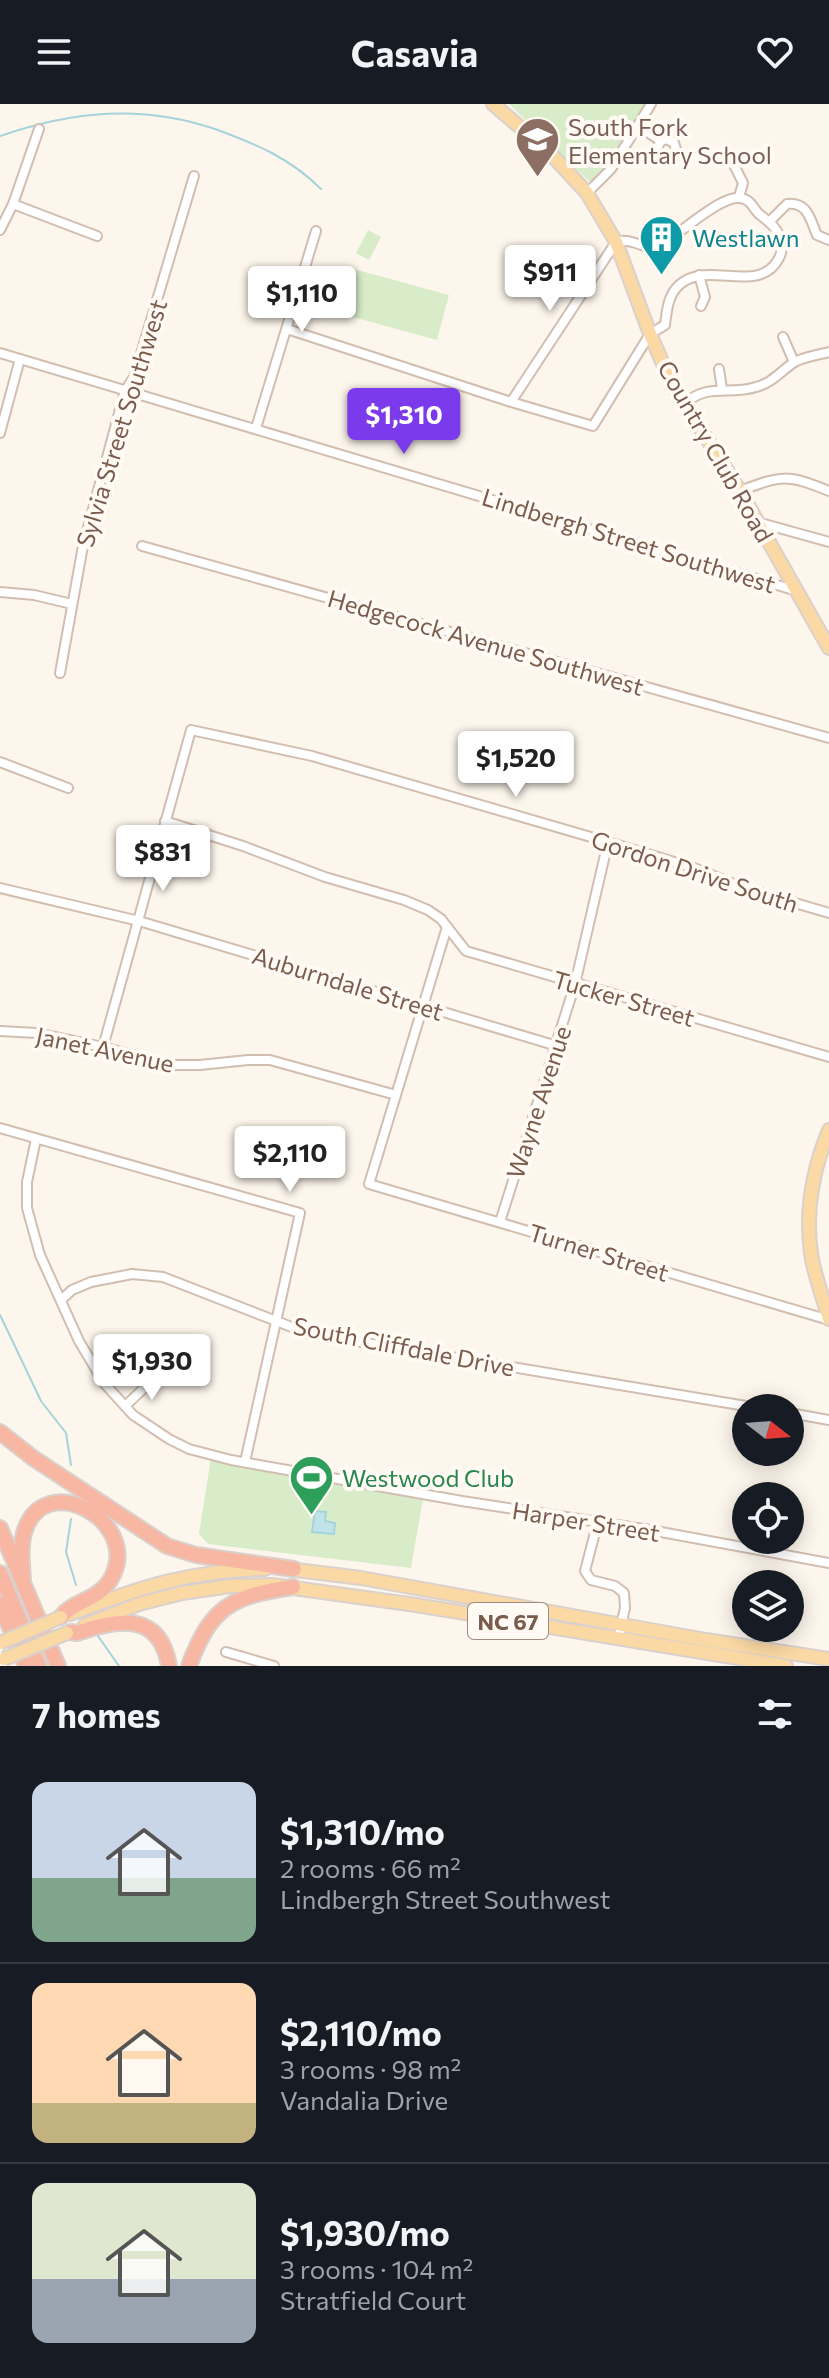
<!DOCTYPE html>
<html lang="en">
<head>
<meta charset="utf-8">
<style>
  body { margin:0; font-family:Commissioner,sans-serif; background:#242831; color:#f1f3f6; height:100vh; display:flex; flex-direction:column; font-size:30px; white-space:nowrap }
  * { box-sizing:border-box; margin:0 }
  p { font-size:26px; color:#9ea1a6 }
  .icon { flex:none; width:44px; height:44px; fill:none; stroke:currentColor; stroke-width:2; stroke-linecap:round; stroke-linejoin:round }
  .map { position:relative; height:1562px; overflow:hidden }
  .details { display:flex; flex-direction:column; background:#171b24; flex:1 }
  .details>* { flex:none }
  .needle { width:52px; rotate:107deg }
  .fabs { position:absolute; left:732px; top:1290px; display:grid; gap:16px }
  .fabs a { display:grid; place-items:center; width:72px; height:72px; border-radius:50%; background:#171b24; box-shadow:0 4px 20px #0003; font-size:40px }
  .price { position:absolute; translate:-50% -68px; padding:0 18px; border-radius:8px; background:#fff; color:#222; font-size:26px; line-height:52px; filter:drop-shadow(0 2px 4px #0008) }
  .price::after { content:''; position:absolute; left:50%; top:48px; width:24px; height:18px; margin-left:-12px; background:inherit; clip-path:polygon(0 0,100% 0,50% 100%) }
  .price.on { background:#7c3aed; color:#fff }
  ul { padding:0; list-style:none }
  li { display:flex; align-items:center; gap:24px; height:200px; padding:0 32px }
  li+li { border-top:2px solid #363941 }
  li span { display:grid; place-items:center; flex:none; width:224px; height:160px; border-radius:16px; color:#555 }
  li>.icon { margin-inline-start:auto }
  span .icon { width:96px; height:96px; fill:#fffc; stroke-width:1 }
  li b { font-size:34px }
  h2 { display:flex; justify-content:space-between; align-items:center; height:96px; padding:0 32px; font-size:34px }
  header { display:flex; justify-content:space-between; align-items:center; height:104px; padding:0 32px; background:#171b24; font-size:36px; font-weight:700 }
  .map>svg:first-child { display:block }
  .green { fill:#d8ecc9 }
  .water { fill:#bfe3e8; stroke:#a5d3da; stroke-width:2 }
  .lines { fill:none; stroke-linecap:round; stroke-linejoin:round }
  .stream { stroke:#a5d3da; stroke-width:2 }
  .minor-casing { stroke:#d1beb0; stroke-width:12 }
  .primary-casing { stroke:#dad1cd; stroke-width:16 }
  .motorway-casing { stroke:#dad1cd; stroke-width:18 }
  .minor { stroke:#fff; stroke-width:8 }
  .primary { stroke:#fbd9a5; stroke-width:12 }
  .motorway { stroke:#f7b7a3; stroke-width:14 }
  .primary-bridge-casing { stroke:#dad1cd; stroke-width:16; stroke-linecap:butt }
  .primary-bridge { stroke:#fbd9a5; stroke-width:12 }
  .labels { text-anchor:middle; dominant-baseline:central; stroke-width:8; stroke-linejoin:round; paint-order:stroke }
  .shield { fill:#fffaf3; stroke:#a28b7f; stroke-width:2 }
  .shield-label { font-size:22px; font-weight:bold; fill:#7a5c4d }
  .education-label { font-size:24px; fill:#785e54; stroke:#fffaf3; text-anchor:start }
  .culture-label { font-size:24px; fill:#0d838f; stroke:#fffaf3; text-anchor:start }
  .street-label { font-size:24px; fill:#7a5c4d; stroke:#fffaf3 }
  .leisure-label { font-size:24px; fill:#27864d; stroke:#fffaf3; text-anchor:start }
</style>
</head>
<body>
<header><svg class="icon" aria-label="menu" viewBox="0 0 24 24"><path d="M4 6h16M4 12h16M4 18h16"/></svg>Casavia<svg class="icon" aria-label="heart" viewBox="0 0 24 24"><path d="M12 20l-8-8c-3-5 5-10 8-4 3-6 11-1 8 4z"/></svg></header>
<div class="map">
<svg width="829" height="1562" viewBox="0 0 829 1562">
  <rect width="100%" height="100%" fill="#fdf6ec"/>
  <g class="green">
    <polygon points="509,0 645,0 608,62 592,80"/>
    <polygon points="368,126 381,133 369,156 356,149"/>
    <polygon points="350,164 449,191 437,236 338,209"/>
    <polygon points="211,1354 423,1395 411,1464 208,1440 199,1430"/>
  </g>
  <polygon class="water" points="315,1407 326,1408 325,1417 335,1419 334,1430 312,1428"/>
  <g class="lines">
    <g class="stream">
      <path d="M0 32C73 7 142 0 215 25 256 40 290 54 321 85"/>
      <polyline points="0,1211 41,1297 66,1329 71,1361"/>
      <polyline points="71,1415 66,1448 76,1481"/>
      <polyline points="98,1532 119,1562"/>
    </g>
    <defs>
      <g id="minor">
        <polyline points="638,22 661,37 667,35 674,39 676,45 672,52 666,54 659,50 657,44 661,37"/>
        <polyline points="733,59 743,79 739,93"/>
        <polyline points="587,89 611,65 651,0"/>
        <polyline points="13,100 97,132"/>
        <path d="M769 118 787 100C808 98 810 115 817 131L829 136"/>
        <polyline points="0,126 13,100 39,25"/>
        <polyline points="699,171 705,193 701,202"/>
        <path d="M287 225 511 298 593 322 650 230 665 221C667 205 668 188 683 178 712 158 760 191 779 154 783 147 782 139 779 131 775 121 766 116 758 109 752 102 750 95 740 94 721 91 675 133 658 144 643 145 631 133 616 138L511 298"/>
        <polyline points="783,233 794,258"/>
        <polyline points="0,249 797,487"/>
        <polyline points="719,265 722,285"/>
        <path d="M684 300C709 278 728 292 756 283 772 279 780 268 793 259 802 253 818 251 829 248"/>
        <polyline points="256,324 316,127"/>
        <polyline points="0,329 20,255"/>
        <path d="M740 387C782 371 787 370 829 387"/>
        <polyline points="757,418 829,438"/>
        <polyline points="142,442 829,634"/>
        <polyline points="0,488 34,491 72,500"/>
        <polyline points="60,569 83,442 125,287 134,273 194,72"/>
        <polyline points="0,658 68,684"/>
        <polyline points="165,717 243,742 325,773 404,796 428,806 441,815 466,847 829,953"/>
        <polyline points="0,784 139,817 557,942"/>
        <polyline points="447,823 369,1080 829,1216"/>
        <polyline points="0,927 37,929 103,943 171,961 200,961 248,956 270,956 396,991"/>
        <polyline points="103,943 191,626 312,652 608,738 694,764 744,784 829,809"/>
        <polyline points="0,1024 300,1109 245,1358"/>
        <polyline points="36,1035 27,1078 27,1104 40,1151 79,1237 104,1279 133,1311 169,1335 189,1345 231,1356 462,1397 650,1426 829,1459"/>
        <polyline points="500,1118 575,880 608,738"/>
        <polyline points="61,1196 72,1186 91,1178 132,1170 163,1173 307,1229 758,1304"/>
        <polyline points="125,1302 158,1271"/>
        <polyline points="790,1309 829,1316"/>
        <polyline points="598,1417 585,1467 591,1476 615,1482 624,1489 625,1504 618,1535"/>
        <polyline points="226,1548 274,1562"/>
      </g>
      <g id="primary">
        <polyline points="493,0 550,49 587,89 616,138 650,230 671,278 740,387 829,544"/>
        <path d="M829 1026C813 1065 805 1107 811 1149 814 1171 823 1193 829 1215"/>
        <polyline points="288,1465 361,1474 706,1536 829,1555"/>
        <path d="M70 1510C138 1484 192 1466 265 1465"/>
        <polyline points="85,1521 139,1500 182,1489 230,1482 272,1481 416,1501 786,1562"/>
      </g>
      <g id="motorway">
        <polyline points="0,1328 33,1354 167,1442 196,1451 294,1465"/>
        <polyline points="0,1424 58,1562"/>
        <polyline points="0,1469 39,1562"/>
        <path d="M23 1479C23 1462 19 1446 24 1429 43 1363 139 1416 113 1471 100 1498 74 1495 61 1513"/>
        <polyline points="0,1500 26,1562"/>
        <path d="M71 1528 77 1529C117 1515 160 1507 169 1562"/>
        <path d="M189 1562C211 1502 232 1492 293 1483"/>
      </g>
    </defs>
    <use href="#minor" class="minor-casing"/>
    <use href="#primary" class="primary-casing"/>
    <use href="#motorway" class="motorway-casing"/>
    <use href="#minor" class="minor"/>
    <use href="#primary" class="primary"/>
    <use href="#motorway" class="motorway"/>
    <defs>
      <g id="primary-bridge">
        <polyline points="0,1539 61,1513"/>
        <polyline points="4,1555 67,1529"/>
      </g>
    </defs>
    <use href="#primary-bridge" class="primary-bridge-casing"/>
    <use href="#primary-bridge" class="primary-bridge"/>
  </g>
  <defs>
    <symbol id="school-pin" viewBox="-11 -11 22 30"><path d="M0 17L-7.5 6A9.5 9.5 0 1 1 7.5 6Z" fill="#8d6e63" stroke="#fffaf3"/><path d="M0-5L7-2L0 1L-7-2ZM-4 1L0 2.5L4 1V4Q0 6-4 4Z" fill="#fff"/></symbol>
    <symbol id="building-pin" viewBox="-11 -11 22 30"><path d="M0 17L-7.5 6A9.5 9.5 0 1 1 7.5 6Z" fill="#0f9aa8" stroke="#fffaf3"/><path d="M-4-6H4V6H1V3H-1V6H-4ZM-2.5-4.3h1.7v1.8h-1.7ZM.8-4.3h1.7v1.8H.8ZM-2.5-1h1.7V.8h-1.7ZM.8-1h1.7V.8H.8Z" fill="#fff"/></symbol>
    <symbol id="stadium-pin" viewBox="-11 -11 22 30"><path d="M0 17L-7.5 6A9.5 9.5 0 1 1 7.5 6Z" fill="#2e9e5b" stroke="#fffaf3"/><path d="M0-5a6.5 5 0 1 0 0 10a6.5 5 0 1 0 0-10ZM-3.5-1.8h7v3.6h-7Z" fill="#fff"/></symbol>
  </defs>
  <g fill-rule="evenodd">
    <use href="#school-pin" x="512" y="10" width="51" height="69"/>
    <use href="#building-pin" x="636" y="108" width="51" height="69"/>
    <use href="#stadium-pin" x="286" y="1348" width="51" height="69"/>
  </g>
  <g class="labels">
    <rect class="shield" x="468" y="1499" width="80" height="36" rx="6"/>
    <g class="shield-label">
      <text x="508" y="1517">NC 67</text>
    </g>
    <g class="education-label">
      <text x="568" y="22">South Fork<tspan x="568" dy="28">Elementary School</tspan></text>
    </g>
    <g class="culture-label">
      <text x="692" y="133">Westlawn</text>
    </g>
    <g class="street-label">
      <text transform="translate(121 319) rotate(-73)">Sylvia Street Southwest</text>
      <text transform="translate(716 347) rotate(60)">Country Club Road</text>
      <text transform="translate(629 436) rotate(17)">Lindbergh Street Southwest</text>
      <text transform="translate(486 538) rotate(16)">Hedgecock Avenue Southwest</text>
      <text transform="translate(695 767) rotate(18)">Gordon Drive South</text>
      <text transform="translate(348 879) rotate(17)">Auburndale Street</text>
      <text transform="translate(624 894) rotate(16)">Tucker Street</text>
      <text transform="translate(105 945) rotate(12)">Janet Avenue</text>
      <text transform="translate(538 998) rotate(-72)">Wayne Avenue</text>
      <text transform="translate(599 1148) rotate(17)">Turner Street</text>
      <text transform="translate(404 1242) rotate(11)">South Cliffdale Drive</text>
      <text transform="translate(586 1417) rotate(9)">Harper Street</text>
    </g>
    <g class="leisure-label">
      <text x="342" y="1373">Westwood Club</text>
    </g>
  </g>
</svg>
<div class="fabs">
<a><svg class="needle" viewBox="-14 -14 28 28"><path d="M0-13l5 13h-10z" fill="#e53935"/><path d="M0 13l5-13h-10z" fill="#9ea1a6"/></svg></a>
<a><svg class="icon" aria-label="locate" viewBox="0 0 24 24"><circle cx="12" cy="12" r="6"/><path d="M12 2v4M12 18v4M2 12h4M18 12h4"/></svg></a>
<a><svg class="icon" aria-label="layers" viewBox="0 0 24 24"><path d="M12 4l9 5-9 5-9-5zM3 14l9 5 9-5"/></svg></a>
</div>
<b class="price" style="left:550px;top:209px">$911</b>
<b class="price" style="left:302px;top:230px">$1,110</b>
<b class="price on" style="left:404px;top:352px">$1,310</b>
<b class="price" style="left:516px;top:695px">$1,520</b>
<b class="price" style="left:163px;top:789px">$831</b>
<b class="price" style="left:290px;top:1090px">$2,110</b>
<b class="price" style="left:152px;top:1298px">$1,930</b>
</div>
<section class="details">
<h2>7 homes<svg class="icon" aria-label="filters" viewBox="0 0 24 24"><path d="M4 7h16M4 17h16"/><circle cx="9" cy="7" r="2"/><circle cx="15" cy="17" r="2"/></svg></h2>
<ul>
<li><span style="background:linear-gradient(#c9d6e8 60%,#7fa58c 0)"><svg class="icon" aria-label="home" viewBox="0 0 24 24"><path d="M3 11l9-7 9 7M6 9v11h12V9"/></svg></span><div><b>$1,310/mo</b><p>2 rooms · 66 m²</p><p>Lindbergh Street Southwest</p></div></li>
<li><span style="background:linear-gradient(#ffd9b3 75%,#c2b280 0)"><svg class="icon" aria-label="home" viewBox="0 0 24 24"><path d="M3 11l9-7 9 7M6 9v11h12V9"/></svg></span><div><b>$2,110/mo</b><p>3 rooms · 98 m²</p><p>Vandalia Drive</p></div></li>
<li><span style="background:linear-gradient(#dfe7d0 60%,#9aa5b1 0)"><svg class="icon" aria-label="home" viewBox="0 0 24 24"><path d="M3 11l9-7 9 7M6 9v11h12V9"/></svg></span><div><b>$1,930/mo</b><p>3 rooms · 104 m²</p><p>Stratfield Court</p></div></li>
</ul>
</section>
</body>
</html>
